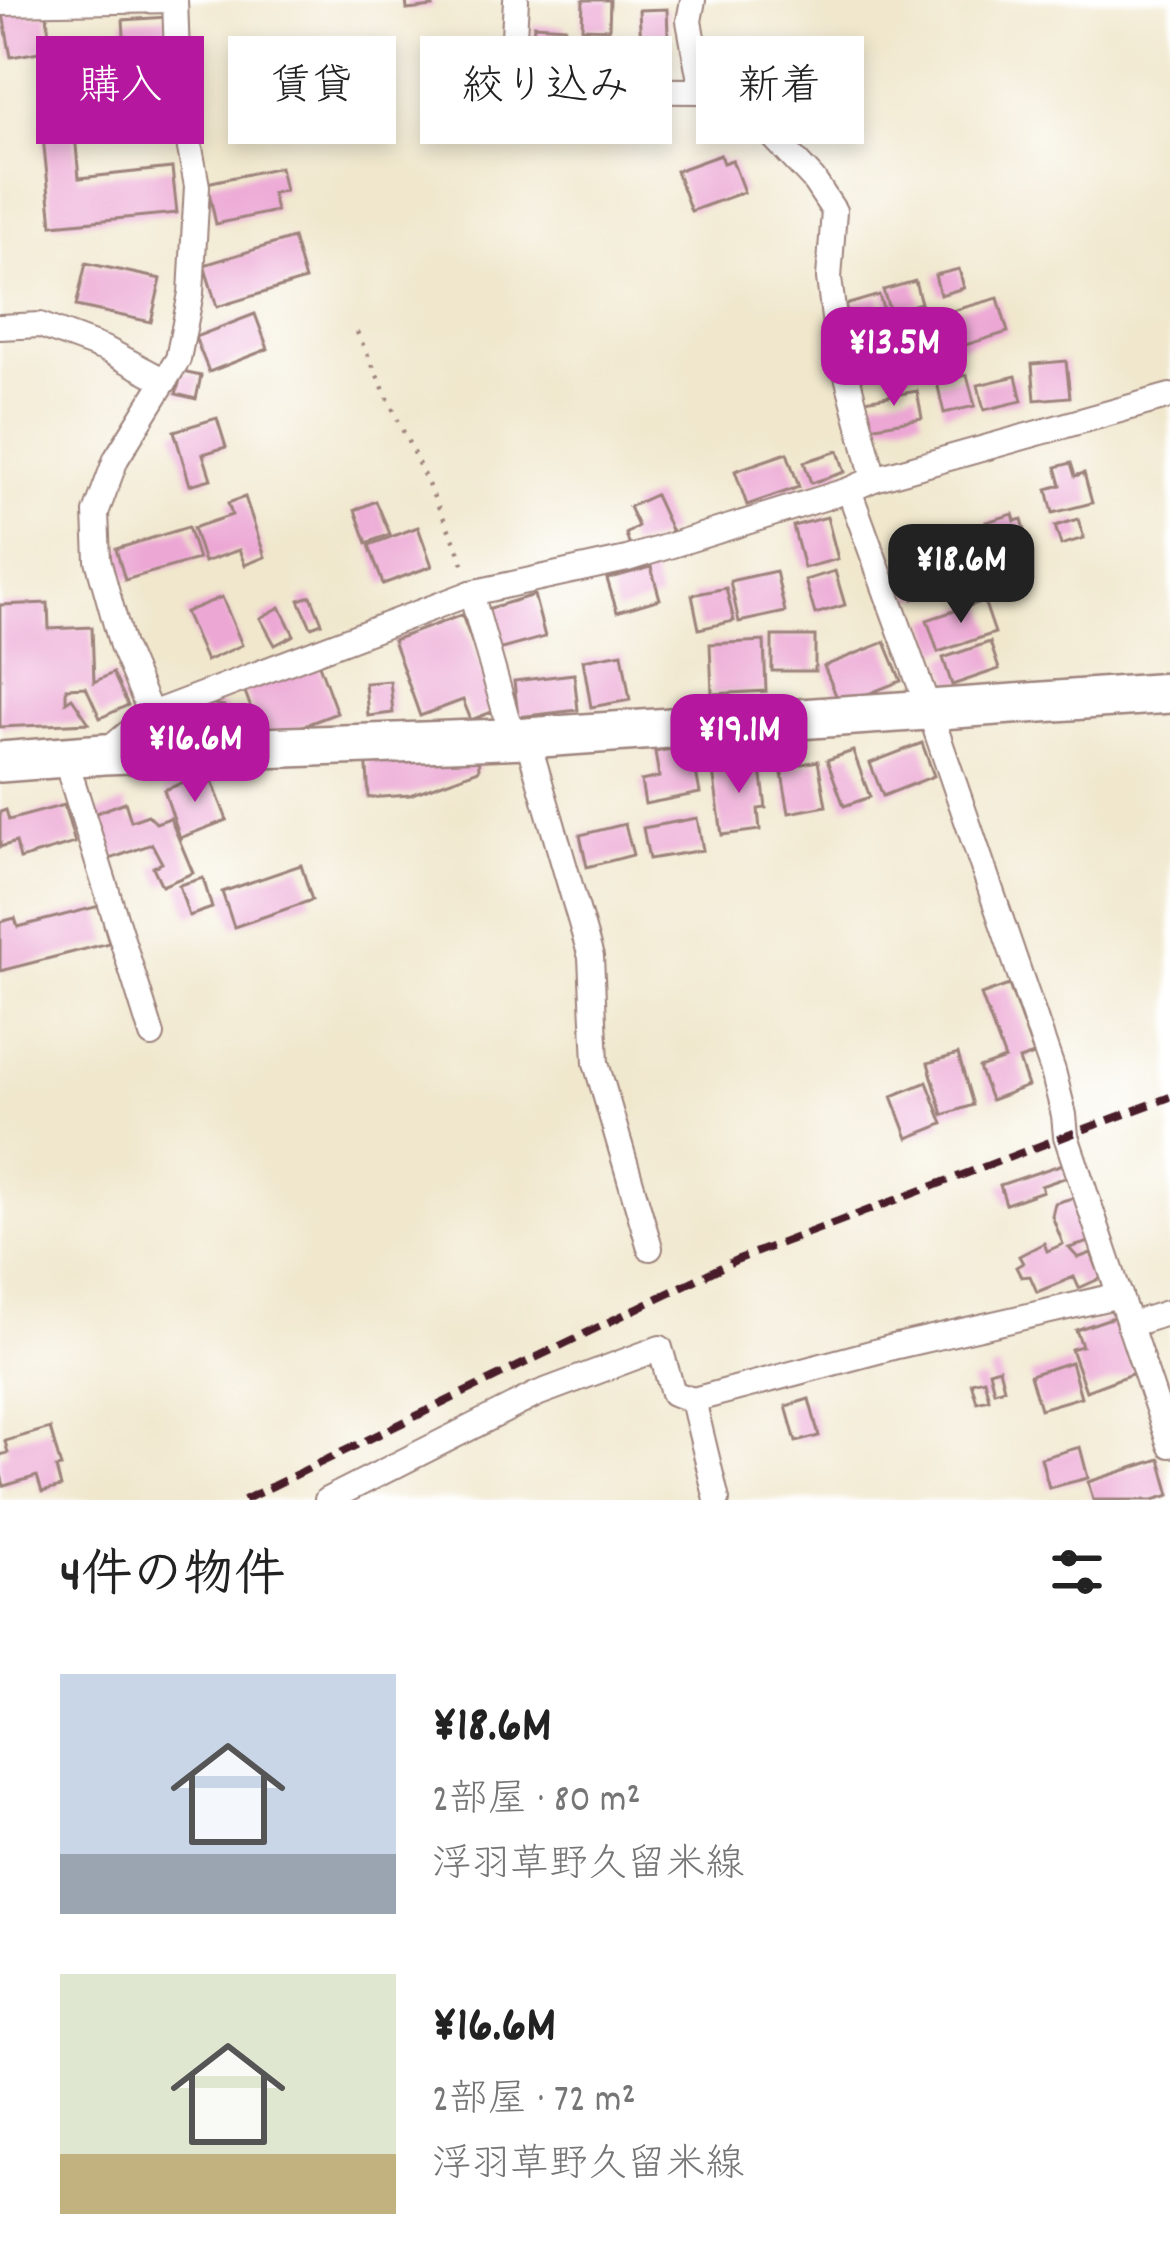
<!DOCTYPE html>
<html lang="ja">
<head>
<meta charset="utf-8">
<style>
  body { margin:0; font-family:Dekko,"Klee One",sans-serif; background:#f2f2f2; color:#222; height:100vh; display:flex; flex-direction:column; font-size:45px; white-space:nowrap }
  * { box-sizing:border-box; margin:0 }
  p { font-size:39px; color:#767676 }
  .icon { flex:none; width:66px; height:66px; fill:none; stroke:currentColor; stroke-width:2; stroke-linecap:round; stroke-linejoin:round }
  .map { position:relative; height:1500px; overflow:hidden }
  .details { display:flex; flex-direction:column; background:#fff; flex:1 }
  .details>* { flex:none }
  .guide { position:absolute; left:36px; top:36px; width:1098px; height:108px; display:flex; gap:24px }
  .price { position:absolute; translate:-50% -102px; padding:0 27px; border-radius:24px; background:#b5179e; color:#fff; font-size:39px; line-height:78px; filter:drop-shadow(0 3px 6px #0008) }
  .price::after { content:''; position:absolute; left:50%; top:72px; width:36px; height:27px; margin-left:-18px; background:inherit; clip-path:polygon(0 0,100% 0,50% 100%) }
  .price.on { background:#222; color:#fff }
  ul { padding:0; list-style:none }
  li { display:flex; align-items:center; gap:36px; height:300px; padding:0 60px }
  li span { display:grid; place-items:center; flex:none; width:336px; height:240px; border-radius:0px; color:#555 }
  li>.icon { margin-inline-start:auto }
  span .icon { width:144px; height:144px; fill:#fffc; stroke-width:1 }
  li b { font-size:51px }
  h2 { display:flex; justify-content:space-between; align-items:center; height:144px; padding:0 60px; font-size:51px }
  .pill { padding:0 42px; border-radius:0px; background:#fff; box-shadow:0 6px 18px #0003; font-size:42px; line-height:108px }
  .pill.on { background:#b5179e; color:#fff }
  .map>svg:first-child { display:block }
  .building { fill:#eca7d4 }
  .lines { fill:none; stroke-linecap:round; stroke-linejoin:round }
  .minor-casing { stroke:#9d837c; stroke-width:28 }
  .primary-casing { stroke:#9d837c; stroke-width:44 }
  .path { stroke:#9d837c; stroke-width:4.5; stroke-dasharray:3 9; stroke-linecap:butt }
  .minor { stroke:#fff; stroke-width:24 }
  .primary { stroke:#fff; stroke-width:39 }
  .rail { stroke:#4a1f2b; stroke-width:8; stroke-dasharray:18 9; stroke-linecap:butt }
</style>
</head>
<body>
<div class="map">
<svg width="1170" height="1500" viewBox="0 0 1170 1500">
  <rect width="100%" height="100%" fill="#fff"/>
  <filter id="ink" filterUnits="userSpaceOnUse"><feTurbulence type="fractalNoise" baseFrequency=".00833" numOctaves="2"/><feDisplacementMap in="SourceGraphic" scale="24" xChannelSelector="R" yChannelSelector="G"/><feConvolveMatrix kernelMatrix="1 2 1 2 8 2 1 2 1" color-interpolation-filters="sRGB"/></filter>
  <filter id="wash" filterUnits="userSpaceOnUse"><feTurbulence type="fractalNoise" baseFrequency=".004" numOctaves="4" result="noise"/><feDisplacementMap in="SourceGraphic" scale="48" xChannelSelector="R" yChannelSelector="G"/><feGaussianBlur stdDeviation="2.7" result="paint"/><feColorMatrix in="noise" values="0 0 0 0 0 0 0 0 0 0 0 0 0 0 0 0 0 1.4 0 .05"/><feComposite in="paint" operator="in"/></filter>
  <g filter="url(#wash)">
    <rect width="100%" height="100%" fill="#f0e7cc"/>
    <g id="blocks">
      <g class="building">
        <polygon points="406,0 432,0 433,7 407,10"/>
        <polygon points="583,0 610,0 609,29 582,28"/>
        <polygon points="26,5 31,15 47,13 50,50 11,57 2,9"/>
        <polygon points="667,9 669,59 642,61 639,10"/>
        <polygon points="167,17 169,47 125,50 123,20"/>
        <polygon points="534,25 565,27 561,74 530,72"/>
        <polygon points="573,44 597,46 593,81 569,78"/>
        <polygon points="242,45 314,46 313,93 241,92"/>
        <polygon points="150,70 154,113 102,117 98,74"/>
        <polygon points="74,124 79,178 172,168 177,213 52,225 42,127"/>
        <polygon points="720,155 723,163 732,160 744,192 691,211 676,171"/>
        <polygon points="280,167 285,191 272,193 276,211 216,224 207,183"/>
        <polygon points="293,238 305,280 217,307 204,265"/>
        <polygon points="86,263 161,279 151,322 76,306"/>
        <polygon points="959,269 964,288 940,295 935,275"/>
        <polygon points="915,281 921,303 890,312 883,290"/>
        <polygon points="879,295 890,332 856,342 845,305"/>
        <polygon points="998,298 1008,332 959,347 948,312"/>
        <polygon points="255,314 268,349 209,372 195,337"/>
        <polygon points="929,335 936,365 895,376 888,346"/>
        <polygon points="1066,361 1070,397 1035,400 1032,364"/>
        <polygon points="182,372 201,376 196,399 176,394"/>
        <polygon points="967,375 975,406 944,413 937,382"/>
        <polygon points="1016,376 1022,401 984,410 978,385"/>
        <polygon points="917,391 922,418 870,427 865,400"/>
        <polygon points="217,418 226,447 203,454 211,479 190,485 174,431"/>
        <polygon points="838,451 845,472 811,483 804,462"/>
        <polygon points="787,453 799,487 747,505 735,471"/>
        <polygon points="1071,463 1075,476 1084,473 1092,503 1053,513 1047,489 1061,485 1056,467"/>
        <polygon points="655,495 672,532 651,542 630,547 626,534 638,526 629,507"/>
        <polygon points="245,497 265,557 245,565 239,550 204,562 193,528 232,515 228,503"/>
        <polygon points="376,501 390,534 367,543 355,510"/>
        <polygon points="1013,514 1015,521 1022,519 1030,547 997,557 986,522"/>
        <polygon points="827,517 838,559 804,568 793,526"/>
        <polygon points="1078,519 1084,538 1061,545 1055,526"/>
        <polygon points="188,527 198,559 125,580 116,549"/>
        <polygon points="418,527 432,566 383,584 369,545"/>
        <polygon points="955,549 965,583 913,599 902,566"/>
        <polygon points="651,567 660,599 617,612 607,579"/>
        <polygon points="776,571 785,612 739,622 730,581"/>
        <polygon points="835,571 845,605 815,614 805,580"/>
        <polygon points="726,588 734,621 699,629 692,595"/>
        <polygon points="534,595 545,637 498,650 487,609"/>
        <polygon points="311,596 322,623 311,627 299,600"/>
        <polygon points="222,597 242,645 206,661 185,612"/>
        <polygon points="984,601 995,633 938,652 927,620"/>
        <polygon points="48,603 49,629 92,627 94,682 113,673 128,705 100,718 86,687 66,688 66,702 72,698 89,723 0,727 0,605"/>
        <polygon points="280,607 294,635 275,645 260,618"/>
        <polygon points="462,615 497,710 471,720 463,700 420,716 393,640"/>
        <rect x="772" y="636" width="43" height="35"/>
        <polygon points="764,641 766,691 712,694 710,644"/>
        <polygon points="885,642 901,681 840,705 824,666"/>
        <polygon points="990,642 999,669 952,685 943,658"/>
        <polygon points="314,651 337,713 263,741 240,678"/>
        <polygon points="622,653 630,700 591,707 583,660"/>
        <polygon points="574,674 578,710 518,717 514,681"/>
        <polygon points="390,681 393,713 368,716 365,683"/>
        <polygon points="204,702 224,706 230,728 144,729"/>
        <polygon points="922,743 934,776 883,796 870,763"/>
        <polygon points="691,745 700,793 645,804 641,781 659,777 655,752"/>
        <polygon points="478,747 479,770 410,795 369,798 366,753"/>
        <polygon points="853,751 870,797 844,806 827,760"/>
        <polygon points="750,758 752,767 761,769 766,808 758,809 760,830 722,835 712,764"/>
        <polygon points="818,761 826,806 789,813 781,768"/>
        <polygon points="209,773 227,820 180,838 164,790"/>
        <polygon points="125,802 131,821 148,815 156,823 170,818 193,873 162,886 153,867 162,863 152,844 107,860 91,815"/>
        <polygon points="64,805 75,843 20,859 16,842 0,847 0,812 6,810 9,820"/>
        <polygon points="697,818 703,850 649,859 643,828"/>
        <polygon points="625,824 633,855 587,867 580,835"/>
        <polygon points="301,865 312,900 234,927 222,892"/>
        <polygon points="203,878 212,908 189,916 179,885"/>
        <polygon points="99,906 109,943 0,971 0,922 15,918 18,927"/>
        <polygon points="1009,985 1034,1055 1019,1060 1028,1086 991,1100 979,1068 1005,1059 981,995"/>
        <polygon points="958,1054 973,1105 943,1115 928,1063"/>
        <polygon points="927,1082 943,1124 908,1138 892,1096"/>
        <polygon points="1063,1164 1067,1177 1041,1186 1043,1191 1006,1204 1000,1185"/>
        <polygon points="1079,1196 1093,1241 1069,1248 1078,1258 1091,1253 1101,1278 1079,1288 1074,1277 1037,1292 1030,1276 1021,1277 1016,1267 1023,1263 1019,1256 1044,1243 1047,1251 1063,1244 1052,1216 1055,1203"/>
        <polygon points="1114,1317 1134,1373 1086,1391 1071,1349 1082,1346 1076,1330"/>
        <polygon points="1071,1362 1081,1397 1040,1409 1030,1375"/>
        <polygon points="999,1368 1004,1388 994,1391 989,1371"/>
        <polygon points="984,1379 989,1399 977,1402 971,1382"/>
        <polygon points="809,1399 819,1436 796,1442 786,1406"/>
        <polygon points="50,1428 61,1467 56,1468 61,1487 42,1492 37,1476 4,1486 0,1471 0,1455 8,1453 5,1441"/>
        <polygon points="1080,1447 1088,1478 1049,1488 1041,1458"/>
        <polygon points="1160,1459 1170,1495 1153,1500 1093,1500 1088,1482"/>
      </g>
    </g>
  </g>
  <g filter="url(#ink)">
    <use href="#blocks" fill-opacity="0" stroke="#9d837c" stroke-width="3"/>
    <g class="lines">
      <defs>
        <g id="minor">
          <polyline points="516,0 511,90 702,91 768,131 813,179 834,211 829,278 836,334 874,479"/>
          <polyline points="693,0 689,21 702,91"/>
          <polyline points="0,3 175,0"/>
          <polyline points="0,327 40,325 107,350 165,381"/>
          <polyline points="849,490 929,710 1053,1071 1064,1115 1066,1136 1170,1445"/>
          <polyline points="471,593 508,722 527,738 591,957 596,1063 650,1248"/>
          <polyline points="151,714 122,646 98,560 96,513 116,459 178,359 191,293 197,186 178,84 175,0"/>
          <polyline points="105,753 151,714 471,593 627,559 849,490 874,479 1170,396"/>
          <polyline points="65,758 152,1035"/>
          <polyline points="1129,1325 1170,1312"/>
          <polyline points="693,1400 717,1500"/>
          <polyline points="327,1500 537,1394 660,1348 673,1393 693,1400 897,1346 1120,1295"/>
        </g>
        <polyline id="primary" points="0,762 104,754 527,738 1170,693"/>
      </defs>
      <use href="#minor" class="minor-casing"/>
      <use href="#primary" class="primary-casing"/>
      <polyline class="path" points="357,332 459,551 464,567"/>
      <use href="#minor" class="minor"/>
      <use href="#primary" class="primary"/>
      <polyline class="rail" points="244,1500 736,1260 1170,1097"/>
    </g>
  </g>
</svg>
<b class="price" style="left:894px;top:409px">¥13.5M</b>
<b class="price on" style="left:961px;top:626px">¥18.6M</b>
<b class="price" style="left:739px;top:796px">¥19.1M</b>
<b class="price" style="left:195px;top:805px">¥16.6M</b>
<div class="guide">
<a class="pill on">購入</a>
<a class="pill">賃貸</a>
<a class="pill">絞り込み</a>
<a class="pill">新着</a>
</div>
</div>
<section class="details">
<h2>4件の物件<svg class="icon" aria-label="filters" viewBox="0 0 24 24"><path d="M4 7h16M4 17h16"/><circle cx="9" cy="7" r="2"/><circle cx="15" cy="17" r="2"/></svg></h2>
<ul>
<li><span style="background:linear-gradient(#c9d6e8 75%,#9aa5b1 0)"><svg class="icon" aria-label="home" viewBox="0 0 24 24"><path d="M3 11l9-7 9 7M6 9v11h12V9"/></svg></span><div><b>¥18.6M</b><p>2部屋 · 80 m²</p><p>浮羽草野久留米線</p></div></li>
<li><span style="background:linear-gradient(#dfe7d0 75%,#c2b280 0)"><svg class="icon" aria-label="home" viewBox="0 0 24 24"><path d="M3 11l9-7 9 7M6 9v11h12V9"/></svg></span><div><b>¥16.6M</b><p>2部屋 · 72 m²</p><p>浮羽草野久留米線</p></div></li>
</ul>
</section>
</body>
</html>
